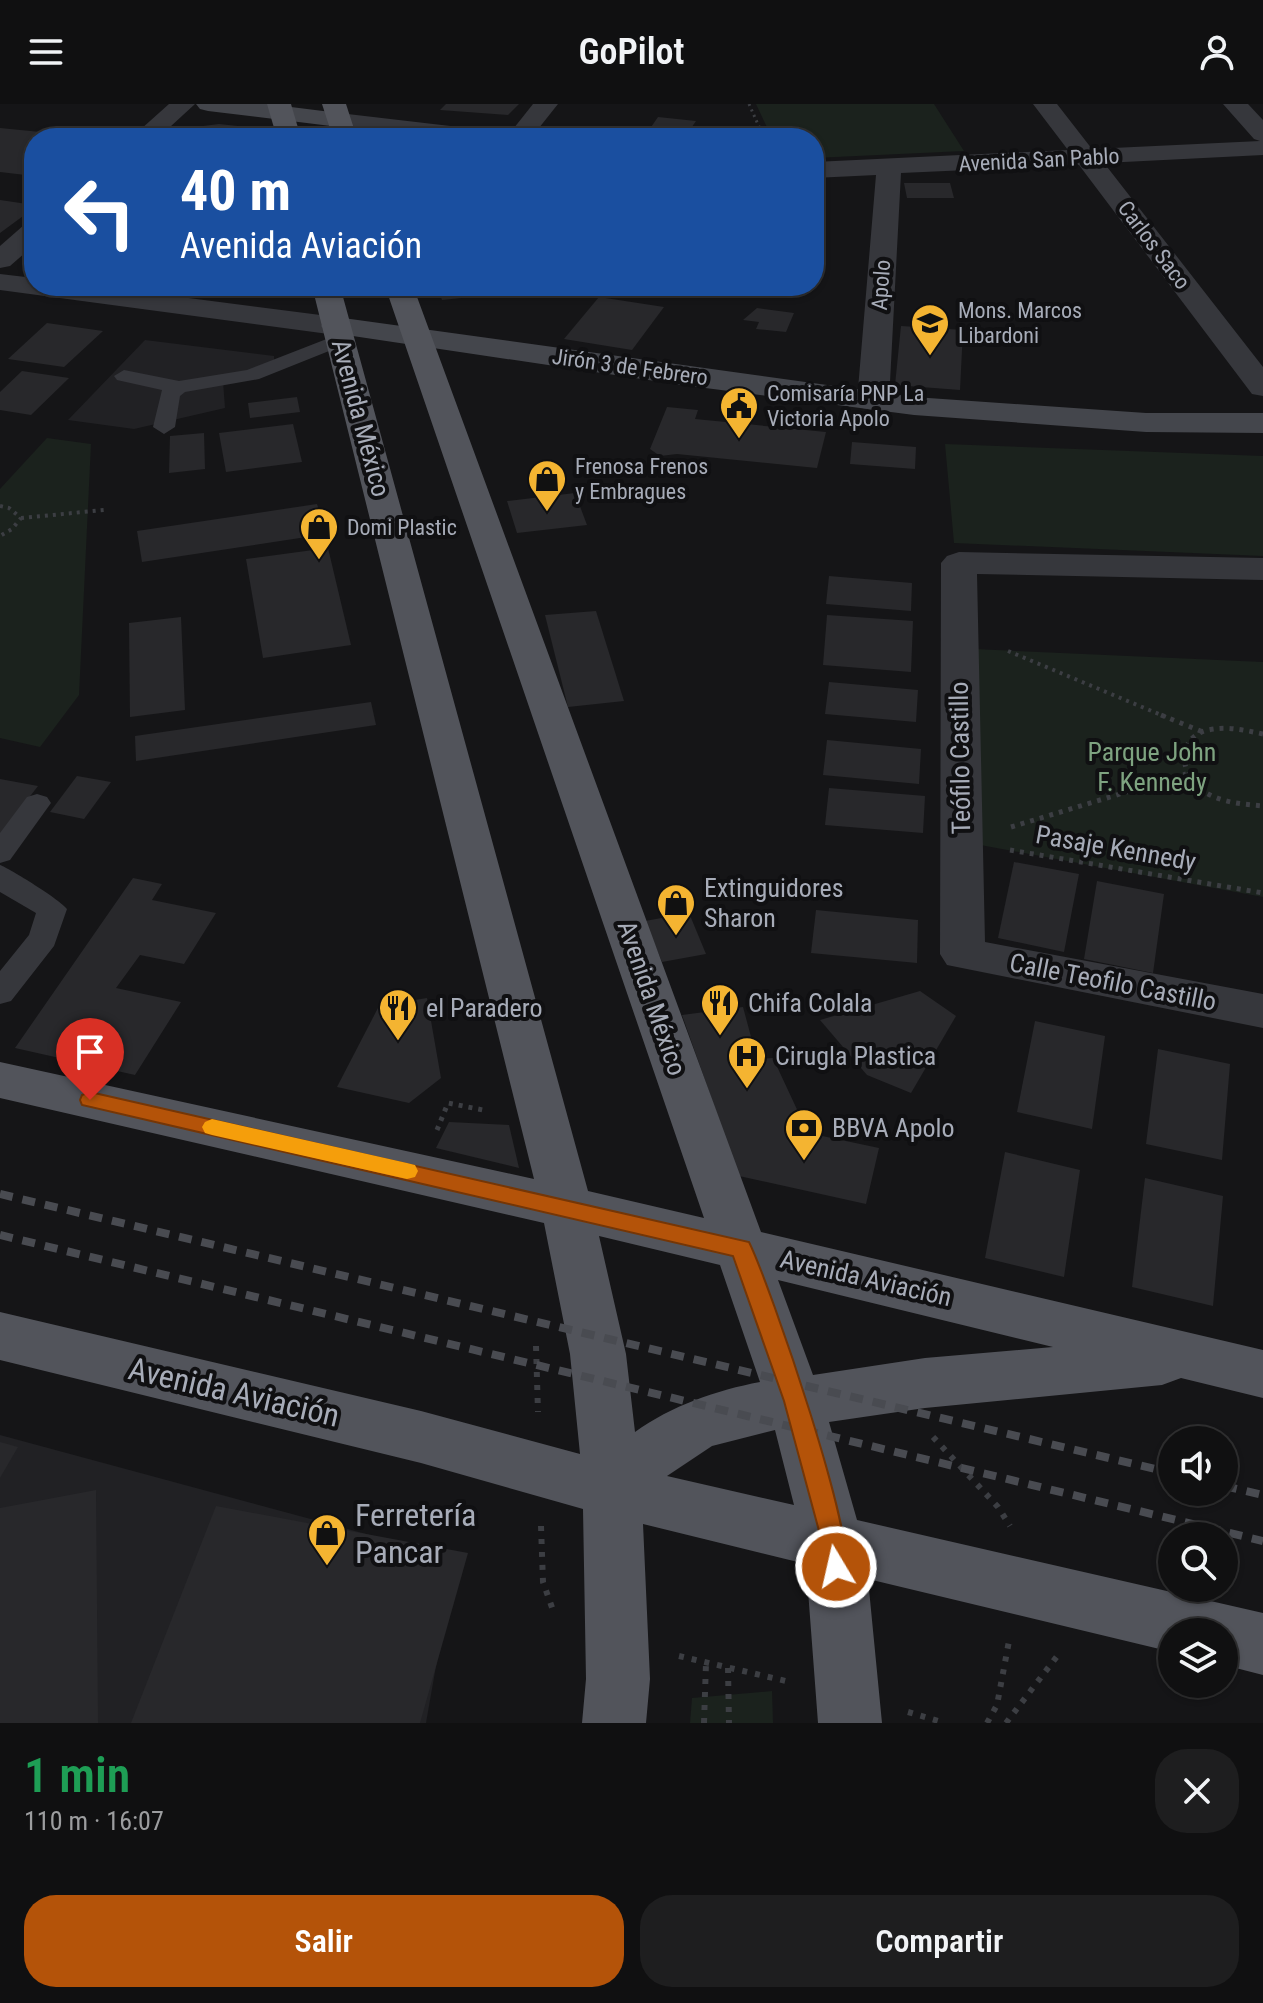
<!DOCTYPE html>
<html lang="es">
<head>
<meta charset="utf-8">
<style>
	body { margin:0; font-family:"Roboto Condensed",sans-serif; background:#1e1e1f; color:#f1f3f6; height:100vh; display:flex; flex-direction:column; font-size:30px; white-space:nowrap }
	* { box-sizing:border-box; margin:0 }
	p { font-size:26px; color:#9c9d9f }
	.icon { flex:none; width:44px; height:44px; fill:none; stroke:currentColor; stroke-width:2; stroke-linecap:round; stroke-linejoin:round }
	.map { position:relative; height:1619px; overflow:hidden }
	.sheet { display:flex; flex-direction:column; background:#101011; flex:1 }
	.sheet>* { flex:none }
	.banner { position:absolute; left:24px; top:24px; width:800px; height:168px; border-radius:32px; box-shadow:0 2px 6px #0004,0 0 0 2px #303031; background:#1a4fa0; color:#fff; overflow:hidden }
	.buttons { position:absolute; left:1158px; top:1322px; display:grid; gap:16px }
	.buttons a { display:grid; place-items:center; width:80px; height:80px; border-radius:50%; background:#101011; box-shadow:0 2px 6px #0004,0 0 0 2px #303031; font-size:40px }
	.pin { position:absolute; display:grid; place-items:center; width:68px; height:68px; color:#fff; margin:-82px -34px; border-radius:50% 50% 50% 0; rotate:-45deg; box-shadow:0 0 8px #0007 }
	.pin .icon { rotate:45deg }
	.me { position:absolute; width:88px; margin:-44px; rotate:351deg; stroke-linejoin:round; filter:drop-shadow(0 0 6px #0008) }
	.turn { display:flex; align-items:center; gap:28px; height:168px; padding:0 24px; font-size:36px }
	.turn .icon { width:104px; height:104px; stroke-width:2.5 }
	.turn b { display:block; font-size:56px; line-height:68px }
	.round { display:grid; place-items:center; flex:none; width:84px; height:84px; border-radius:32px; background:#1e1e1f }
	.head { display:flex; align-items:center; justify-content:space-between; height:136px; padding:0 24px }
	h1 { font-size:48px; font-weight:600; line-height:60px; color:#1e9e55 }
	.primary-button { display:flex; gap:16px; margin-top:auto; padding:16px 24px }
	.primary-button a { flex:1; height:92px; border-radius:32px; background:#b45309; color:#fff; font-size:32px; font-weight:600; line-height:92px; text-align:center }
	.primary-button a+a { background:#1e1e1f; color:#f1f3f6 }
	header { display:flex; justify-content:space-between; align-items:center; height:104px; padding:0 24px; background:#101011; font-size:36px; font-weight:600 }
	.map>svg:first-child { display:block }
	.built { fill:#212124 }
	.green { fill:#1b221d }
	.building { fill:#28282b }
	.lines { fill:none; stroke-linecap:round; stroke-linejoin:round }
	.path-far3 { stroke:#3c3e43; stroke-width:3; stroke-dasharray:2 4; stroke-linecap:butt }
	.path-far2 { stroke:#3c3e43; stroke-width:4; stroke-dasharray:3 5; stroke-linecap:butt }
	.path-far1 { stroke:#3c3e43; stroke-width:5; stroke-dasharray:4 6; stroke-linecap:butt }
	.path { stroke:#3c3e43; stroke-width:6; stroke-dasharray:5 8; stroke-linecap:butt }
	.lane { fill:#36373c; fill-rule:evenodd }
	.street { fill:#36373c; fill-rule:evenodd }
	.secondary { fill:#44464c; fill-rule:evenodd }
	.primary { fill:#52545b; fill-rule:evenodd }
	.rail { stroke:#494b51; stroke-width:8; stroke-dasharray:13 10; stroke-linecap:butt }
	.route { fill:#b45309; stroke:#753606; stroke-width:2 }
	.slow { fill:#f59e0b }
	.labels { text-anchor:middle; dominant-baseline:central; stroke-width:8; stroke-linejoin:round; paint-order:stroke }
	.far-street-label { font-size:22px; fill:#a7acb8; stroke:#101012 }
	.far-poi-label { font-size:22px; fill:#a7acb8; stroke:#101012; text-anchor:start }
	.street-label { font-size:26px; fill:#a7acb8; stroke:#101012 }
	.park-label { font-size:26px; fill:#7ea380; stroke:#101012 }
	.poi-label { font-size:26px; fill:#a7acb8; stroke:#101012; text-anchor:start }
	.near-street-label { font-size:32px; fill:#a7acb8; stroke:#101012 }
	.near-poi-label { font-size:32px; fill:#a7acb8; stroke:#101012; text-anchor:start }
</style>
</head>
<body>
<header><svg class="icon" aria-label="menu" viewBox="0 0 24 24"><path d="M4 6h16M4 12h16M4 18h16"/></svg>GoPilot<svg class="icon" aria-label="person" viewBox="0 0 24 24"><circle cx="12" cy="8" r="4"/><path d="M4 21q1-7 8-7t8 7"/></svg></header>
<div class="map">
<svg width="1263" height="1619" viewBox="0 0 1263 1619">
	<rect width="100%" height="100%" fill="#151517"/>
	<g class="built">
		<path d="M145 236 274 252V262L223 277 225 304 134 325 68 316Z"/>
		<path d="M0 1331 455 1454 426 1619H0Z"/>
	</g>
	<g class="green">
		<path d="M756 0H934L964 47 814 54V34H772Z"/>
		<path d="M47 334 91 340 79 591 40 643 0 634V385Z"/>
		<path d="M945 340 1263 352V452L954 439Z"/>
		<path d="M974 545 1263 558V793L975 740Z"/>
		<path d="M772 1587 773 1619H690L692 1594Z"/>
	</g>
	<g class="building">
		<path d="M446 0H519L508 11 440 6Z"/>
		<path d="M658 13 696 17 685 33 647 29Z"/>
		<path d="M219 20 247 23 250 34H206L203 22Z"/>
		<path d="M0 24 81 32V34H34V72L0 68Z"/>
		<path d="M904 79H950L954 94H907Z"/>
		<path d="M0 96 34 101V104L0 129Z"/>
		<path d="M168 182H191L182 190 162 187Z"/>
		<path d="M437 182H559V184L442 196Z"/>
		<path d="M599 193 664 203 632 246 564 235Z"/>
		<path d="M757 204 794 209 786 228 756 225 759 218 743 216Z"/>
		<path d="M47 219 103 227 64 263 8 255Z"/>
		<path d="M901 222 963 226 960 286 895 281Z"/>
		<path d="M22 267 69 274 31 311 0 306V288Z"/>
		<path d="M297 293 300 308 250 314 248 299Z"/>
		<path d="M667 303 698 306 695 315 826 328 817 364 677 350 660 352 650 345Z"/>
		<path d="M293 320 302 358 226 368 219 329Z"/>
		<path d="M204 329 205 365 169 369 170 332Z"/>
		<path d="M852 338 916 343 915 365 850 360Z"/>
		<path d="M575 389 587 421 517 429 507 397Z"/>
		<path d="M317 400 326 430 142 458 137 427Z"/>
		<path d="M328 444 351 541 263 554 246 455Z"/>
		<path d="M829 472 912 479 911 507 826 500Z"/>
		<path d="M596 507 624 597 568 603 545 511Z"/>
		<path d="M827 511 913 517 911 568 823 561Z"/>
		<path d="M181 513 185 606 130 613 129 519Z"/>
		<path d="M829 578 918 586 916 618 825 610Z"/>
		<path d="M371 598 376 621 136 657 135 632Z"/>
		<path d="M827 636 921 645 919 680 823 671Z"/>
		<path d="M77 672 111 678 84 715 50 708Z"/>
		<path d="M0 675 38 682 0 731Z"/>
		<path d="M829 684 925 692 923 729 825 721Z"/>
		<path d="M1014 758 1079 770 1064 848 998 834Z"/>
		<path d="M133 774 162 780 152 796 216 809 184 860 140 851 116 884 181 898 135 971 15 944Z"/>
		<path d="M1097 777 1164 790 1153 869 1084 855Z"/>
		<path d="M816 806 918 816 917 859 811 849Z"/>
		<path d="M689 809 706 850 662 858 645 817Z"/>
		<path d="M920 887 956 912 911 989 867 971 820 916Z"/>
		<path d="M427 894 441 974 409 999 337 983 379 902Z"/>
		<path d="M743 903 757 955 773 954 808 1029 879 1044 866 1100 739 1072 682 911Z"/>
		<path d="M1035 917 1105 932 1092 1025 1017 1008Z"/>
		<path d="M1158 945 1230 960 1222 1056 1146 1040Z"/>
		<path d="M449 1018 509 1021 519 1064 436 1044Z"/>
		<path d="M1005 1048 1080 1066 1064 1173 985 1154Z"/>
		<path d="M1145 1074 1223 1092 1213 1202 1132 1183Z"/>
		<path d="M0 1338 18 1343 0 1374Z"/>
		<path d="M96 1386 98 1619H0V1404Z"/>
		<path d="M216 1402 468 1449 420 1619H131Z"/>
	</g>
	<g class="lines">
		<path class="path-far3" d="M749 0 764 34"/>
		<g class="path-far2">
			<path d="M0 402 9 404 21 414 12 425 0 432"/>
			<path d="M21 414 104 406"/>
			<path d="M1008 547 1166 613"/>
		</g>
		<g class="path-far1">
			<path d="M1161 611 1203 628"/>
			<path d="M1263 630C1244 626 1227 622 1208 626 1176 633 1179 672 1203 687 1222 699 1242 700 1263 702"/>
			<path d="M1011 723 1186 670"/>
			<path d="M1010 746 1263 789"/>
			<path d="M437 1026 448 999 488 1007"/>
		</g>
		<g class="path">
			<path d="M536 1242 538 1308"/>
			<path d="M933 1333 998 1403 1010 1422"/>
			<path d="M541 1422 543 1478 554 1509"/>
			<path d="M679 1552 786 1577"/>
			<path d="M728 1564 729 1619"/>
			<path d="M908 1608 945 1619"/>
			<path d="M704 1619 706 1559"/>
			<path d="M987 1619 997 1601 1009 1537"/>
			<path d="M1006 1619 1058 1551"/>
		</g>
		<g class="lane">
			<path d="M342 229 349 231 352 235 349 239 259 275 185 288 180 292 175 323 164 330 153 323 162 286 117 276 114 272 124 266 179 277 247 266Z"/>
			<path d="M37 690 47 693 51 699 10 756 0 759V729L27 693Z"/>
			<path d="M0 761C9 764 62 797 67 805L54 842 11 897 0 900V867L29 831 36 809 0 788Z"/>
		</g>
		<g class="street">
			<path d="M169 0H195L158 34H131Z"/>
			<path d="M533 0H558L531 34H506Z"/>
			<path d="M1033 0H1057L1092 45 1260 37 1254 35 1223 0H1248L1263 16V51L1104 59 1263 263V292L1252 290 1079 61 901 69 889 297 884 304 873 306 862 304 857 297 876 71 814 74V58L1068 46Z"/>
			<path d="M339 9 493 27 502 29 505 34H430L330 21 327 16 330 11Z"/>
			<path d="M34 119V141L10 162 0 164V142L24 121Z"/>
			<path d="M0 170 34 174V182H96L336 213 346 216 351 222 346 228 336 231 0 186Z"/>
			<path d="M959 448 1263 454V476L977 470 985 838 1263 890V924L947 861 940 850 941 459 947 452Z"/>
		</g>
		<g class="secondary">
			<path d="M196 0H267L339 9 348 11 351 16 348 21 339 23 208 7 200 5Z"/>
			<path d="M336 213 914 293 1146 309H1263V329L1146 328 914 311 682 281 326 228 321 222 326 216Z"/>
		</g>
		<g class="primary">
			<path d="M267 0H291L301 34H277Z"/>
			<path d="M322 0H346L357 34H333Z"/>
			<path d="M312 182H340L588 1087 704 1114 385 182H413L761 1128 1263 1246V1294L1181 1274 1162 1281 925 1304 829 1318 857 1416 1263 1509V1571L1224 1561V1528H1172V1548L868 1475 882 1619H818L806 1460 643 1420 650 1575 646 1619H582L586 1575 583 1405 421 1359 0 1256V1208L421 1307 580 1350 570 1250 544 1119 0 994V958L534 1075ZM599 1132 720 1161 760 1278C717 1286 671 1302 635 1328L626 1250ZM778 1176 1053 1243 925 1254 813 1271ZM775 1326 794 1401 667 1372 712 1342Z"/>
		</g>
		<g class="rail">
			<path d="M0 1090 1172 1369"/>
			<path d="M0 1131 1263 1437"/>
			<path d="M1224 1382 1263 1391"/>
		</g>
	</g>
	<path class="route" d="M90 988 749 1138C770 1181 859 1439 845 1472L836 1475 827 1472 822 1438 784 1297 733 1152 82 1001 80 996 82 991Z"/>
	<path class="slow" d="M212 1015 407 1059 415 1061 418 1067 415 1073 407 1075 212 1031 205 1029 202 1023 205 1018Z"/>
	<defs>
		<symbol id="school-pin" viewBox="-11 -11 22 30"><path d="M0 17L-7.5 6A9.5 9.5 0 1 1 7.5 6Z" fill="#f4b431" stroke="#101012"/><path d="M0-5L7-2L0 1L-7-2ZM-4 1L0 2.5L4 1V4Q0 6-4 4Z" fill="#111"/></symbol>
		<symbol id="civic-pin" viewBox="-11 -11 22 30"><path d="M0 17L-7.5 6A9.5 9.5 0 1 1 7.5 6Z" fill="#f4b431" stroke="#101012"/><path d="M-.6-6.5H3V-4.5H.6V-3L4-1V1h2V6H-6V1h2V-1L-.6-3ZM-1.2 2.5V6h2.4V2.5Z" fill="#111"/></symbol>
		<symbol id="shop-pin" viewBox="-11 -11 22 30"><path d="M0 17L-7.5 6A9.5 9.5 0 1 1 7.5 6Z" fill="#f4b431" stroke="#101012"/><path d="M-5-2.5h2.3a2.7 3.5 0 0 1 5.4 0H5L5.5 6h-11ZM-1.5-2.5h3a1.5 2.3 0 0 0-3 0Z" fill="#111"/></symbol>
		<symbol id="restaurant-pin" viewBox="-11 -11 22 30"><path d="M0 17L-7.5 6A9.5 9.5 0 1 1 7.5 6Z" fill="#f4b431" stroke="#101012"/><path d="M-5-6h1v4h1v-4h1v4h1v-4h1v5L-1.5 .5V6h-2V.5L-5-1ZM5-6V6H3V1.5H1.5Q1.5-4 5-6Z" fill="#111"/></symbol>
		<symbol id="hospital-pin" viewBox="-11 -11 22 30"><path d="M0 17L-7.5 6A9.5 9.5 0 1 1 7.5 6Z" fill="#f4b431" stroke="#101012"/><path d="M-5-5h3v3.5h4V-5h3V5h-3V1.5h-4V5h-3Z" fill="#111"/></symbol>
		<symbol id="bank-pin" viewBox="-11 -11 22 30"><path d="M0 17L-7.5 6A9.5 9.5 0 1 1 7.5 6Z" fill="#f4b431" stroke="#101012"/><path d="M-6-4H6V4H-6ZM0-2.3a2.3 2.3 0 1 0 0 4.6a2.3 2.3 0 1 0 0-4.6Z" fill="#111"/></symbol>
	</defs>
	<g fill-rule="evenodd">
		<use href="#school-pin" x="908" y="197" width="44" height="60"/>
		<use href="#civic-pin" x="717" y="280" width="44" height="60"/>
		<use href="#shop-pin" x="525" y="353" width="44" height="60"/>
		<use href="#shop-pin" x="297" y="401" width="44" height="60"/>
		<use href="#shop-pin" x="654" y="777" width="44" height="60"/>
		<use href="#restaurant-pin" x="698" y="877" width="44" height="60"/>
		<use href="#restaurant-pin" x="376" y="882" width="44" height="60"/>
		<use href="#hospital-pin" x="725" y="930" width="44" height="60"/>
		<use href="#bank-pin" x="782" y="1002" width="44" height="60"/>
		<use href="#shop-pin" x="305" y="1407" width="44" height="60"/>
	</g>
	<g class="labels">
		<g class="far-street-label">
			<text transform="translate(1039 56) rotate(-3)">Avenida San Pablo</text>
			<text transform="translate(1154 141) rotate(53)">Carlos Saco</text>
			<text transform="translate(881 181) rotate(-86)">Apolo</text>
			<text transform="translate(630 263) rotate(8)">Jirón 3 de Febrero</text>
		</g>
		<g class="far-poi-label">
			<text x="958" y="206">Mons. Marcos<tspan x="958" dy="25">Libardoni</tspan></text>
			<text x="767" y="289">Comisaría PNP La<tspan x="767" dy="25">Victoria Apolo</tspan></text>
			<text x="575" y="362">Frenosa Frenos<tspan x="575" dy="25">y Embragues</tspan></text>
			<text x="347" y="423">Domi Plastic</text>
		</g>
		<g class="street-label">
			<text transform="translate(361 314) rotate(75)">Avenida México</text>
			<text transform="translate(960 654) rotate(-91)">Teófilo Castillo</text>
			<text transform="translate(1116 744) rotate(10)">Pasaje Kennedy</text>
			<text transform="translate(1113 878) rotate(11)">Calle Teofilo Castillo</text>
			<text transform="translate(652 894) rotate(71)">Avenida México</text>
			<text transform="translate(866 1174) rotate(13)">Avenida Aviación</text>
		</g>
		<g class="park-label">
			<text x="1152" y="648">Parque John<tspan x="1152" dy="30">F. Kennedy</tspan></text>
		</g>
		<g class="poi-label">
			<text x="704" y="784">Extinguidores<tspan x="704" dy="30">Sharon</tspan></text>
			<text x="748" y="899">Chifa Colala</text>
			<text x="426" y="904">el Paradero</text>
			<text x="775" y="952">Cirugla Plastica</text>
			<text x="832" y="1024">BBVA Apolo</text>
		</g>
		<g class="near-street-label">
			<text transform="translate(234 1288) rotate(13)">Avenida Aviación</text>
		</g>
		<g class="near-poi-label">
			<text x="355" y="1411">Ferretería<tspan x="355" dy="37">Pancar</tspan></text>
		</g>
	</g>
</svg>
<div class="buttons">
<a><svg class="icon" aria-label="sound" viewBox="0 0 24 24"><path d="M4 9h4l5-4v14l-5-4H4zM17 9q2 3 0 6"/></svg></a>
<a><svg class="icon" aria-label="search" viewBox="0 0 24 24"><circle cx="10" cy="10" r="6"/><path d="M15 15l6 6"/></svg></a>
<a><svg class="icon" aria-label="layers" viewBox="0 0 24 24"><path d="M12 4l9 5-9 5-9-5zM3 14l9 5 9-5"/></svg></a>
</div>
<div class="pin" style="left:90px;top:996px;background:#d93025"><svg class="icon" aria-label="arrive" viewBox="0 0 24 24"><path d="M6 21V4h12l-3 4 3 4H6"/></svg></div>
<svg class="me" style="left:836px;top:1463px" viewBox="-20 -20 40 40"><circle r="17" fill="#b45309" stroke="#fff" stroke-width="3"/><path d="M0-11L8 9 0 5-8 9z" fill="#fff"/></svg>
<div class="banner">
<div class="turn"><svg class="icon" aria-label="left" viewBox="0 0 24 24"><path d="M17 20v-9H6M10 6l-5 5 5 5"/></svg><div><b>40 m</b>Avenida Aviación</div></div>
</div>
</div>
<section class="sheet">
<div class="head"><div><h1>1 min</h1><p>110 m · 16:07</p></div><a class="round"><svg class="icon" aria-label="close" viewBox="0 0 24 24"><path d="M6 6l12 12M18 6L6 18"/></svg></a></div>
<div class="primary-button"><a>Salir</a><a>Compartir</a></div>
</section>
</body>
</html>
